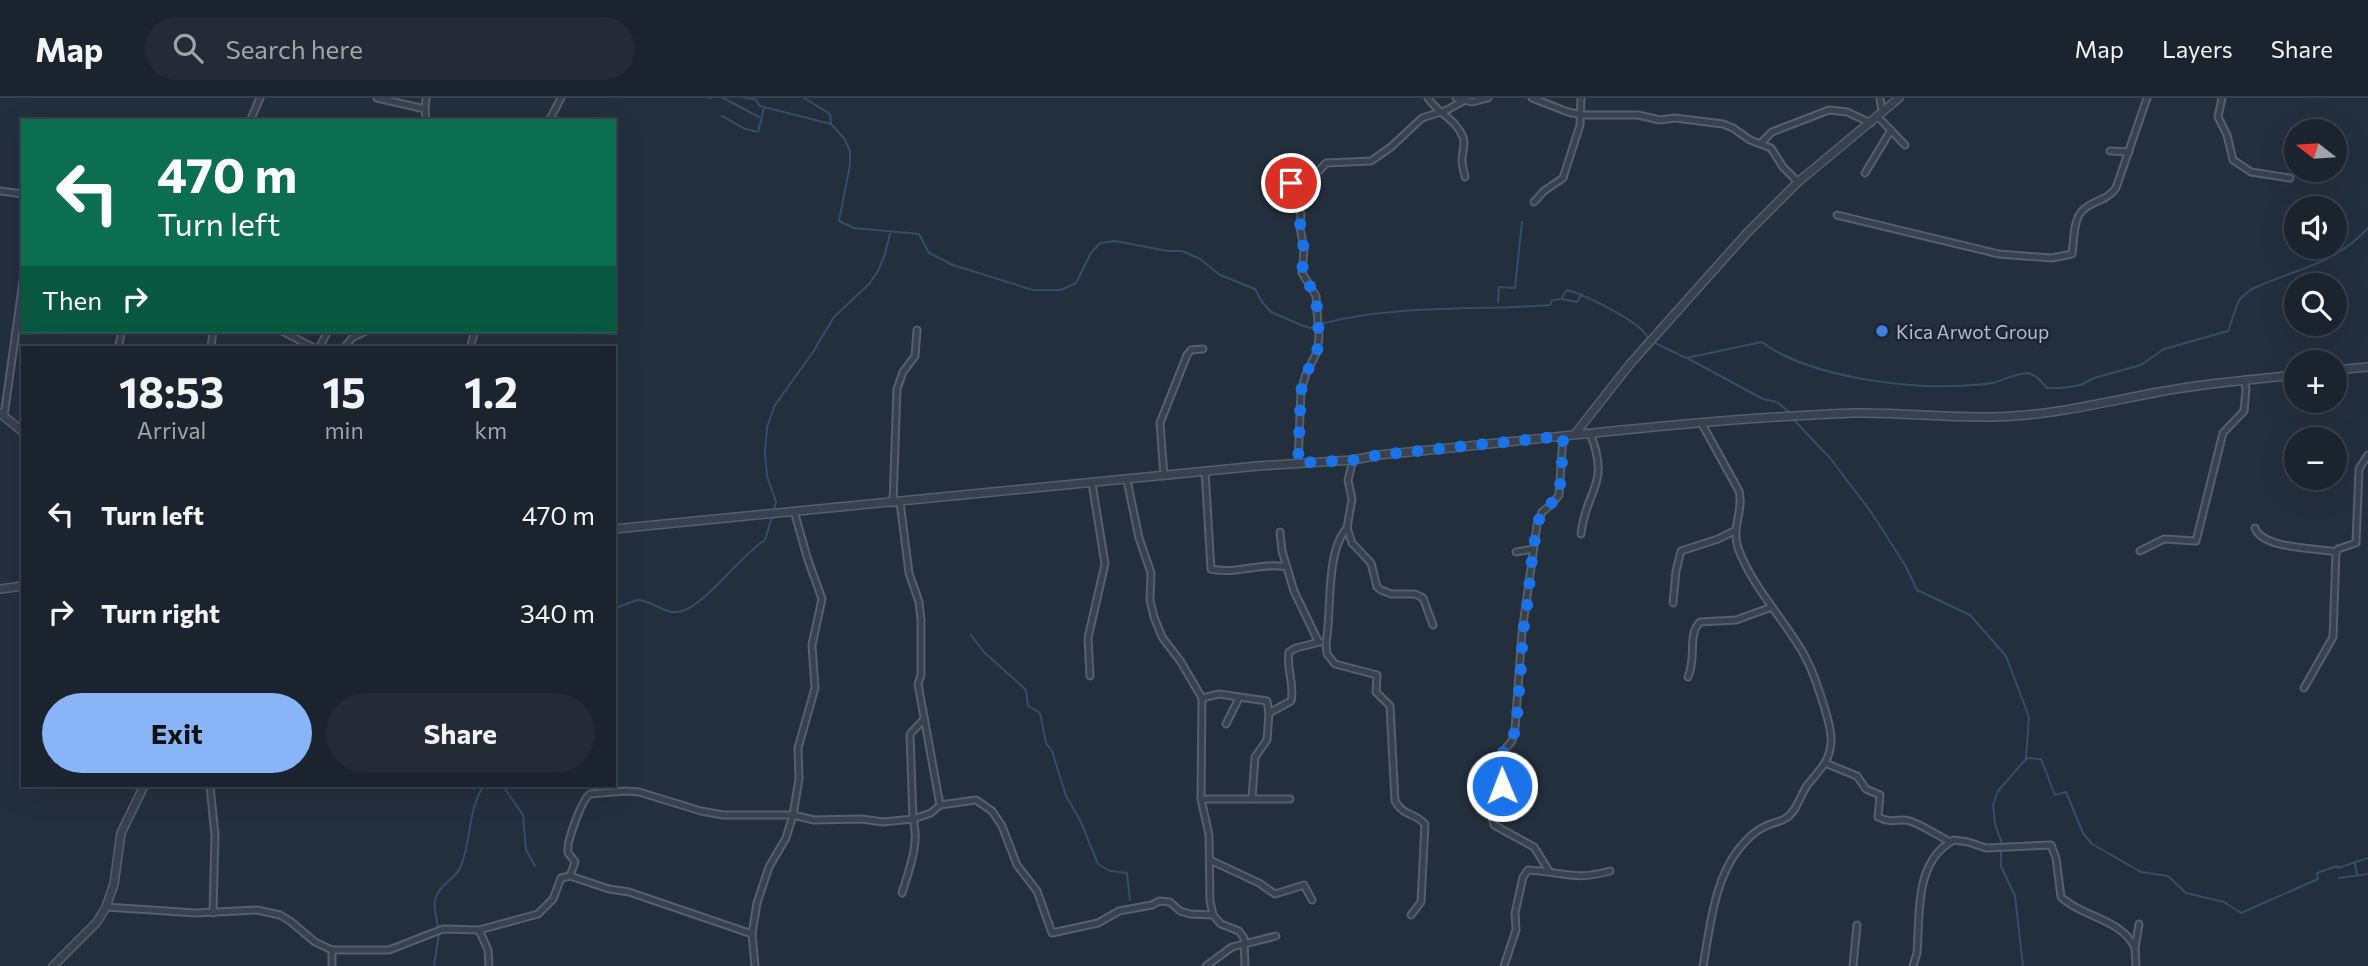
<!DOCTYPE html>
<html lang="en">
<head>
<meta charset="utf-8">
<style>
	body { margin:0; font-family:Commissioner,sans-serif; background:#242b36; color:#f1f3f6; height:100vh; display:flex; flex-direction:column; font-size:26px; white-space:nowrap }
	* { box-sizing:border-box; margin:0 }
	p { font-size:23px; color:#a0a4aa }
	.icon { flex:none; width:38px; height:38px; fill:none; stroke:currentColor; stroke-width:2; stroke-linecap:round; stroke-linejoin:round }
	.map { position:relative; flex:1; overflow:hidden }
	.side { position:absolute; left:21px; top:248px; width:595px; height:441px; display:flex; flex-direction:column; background:#1b232e; border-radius:0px; box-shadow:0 7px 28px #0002,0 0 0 2px #39404a }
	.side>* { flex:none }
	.guide { position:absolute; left:21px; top:21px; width:595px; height:214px; border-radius:0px; box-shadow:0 7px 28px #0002,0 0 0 2px #39404a; background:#0b6e4f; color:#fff; overflow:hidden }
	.needle { width:46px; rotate:287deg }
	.fabs { position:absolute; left:2284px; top:21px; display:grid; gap:14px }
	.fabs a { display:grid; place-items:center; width:63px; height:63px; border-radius:50%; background:#1b232e; box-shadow:0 7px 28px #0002,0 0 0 2px #39404a; font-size:35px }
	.pin { position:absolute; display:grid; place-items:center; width:60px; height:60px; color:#fff; margin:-30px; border:4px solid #fff; border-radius:50%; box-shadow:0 2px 7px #0007 }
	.me { position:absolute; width:77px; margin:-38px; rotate:359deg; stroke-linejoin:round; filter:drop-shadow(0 0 5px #0008) }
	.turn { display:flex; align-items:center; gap:24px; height:147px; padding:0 21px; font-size:32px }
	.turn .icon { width:91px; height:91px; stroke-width:2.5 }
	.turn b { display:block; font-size:49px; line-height:60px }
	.then { display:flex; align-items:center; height:66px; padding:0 21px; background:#0003; gap:14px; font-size:26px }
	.eta { display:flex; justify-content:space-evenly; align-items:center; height:119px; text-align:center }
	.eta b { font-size:42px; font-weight:700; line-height:49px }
	.cta { display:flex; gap:14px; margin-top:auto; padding:14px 21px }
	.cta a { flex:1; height:80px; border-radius:42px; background:#8ab4f8; color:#111; font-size:28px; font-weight:700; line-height:80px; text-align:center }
	.cta a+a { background:#242b36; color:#f1f3f6 }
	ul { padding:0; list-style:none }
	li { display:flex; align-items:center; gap:21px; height:98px; padding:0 21px }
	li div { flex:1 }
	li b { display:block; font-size:26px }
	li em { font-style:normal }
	header { display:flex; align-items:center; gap:42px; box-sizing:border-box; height:98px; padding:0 35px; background:#1b232e; border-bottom:2px solid #39404a }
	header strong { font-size:33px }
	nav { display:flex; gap:38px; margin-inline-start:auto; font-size:24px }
	.search { width:490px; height:63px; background:#242b36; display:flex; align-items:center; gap:18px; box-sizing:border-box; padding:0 24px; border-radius:38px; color:#a0a4aa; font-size:26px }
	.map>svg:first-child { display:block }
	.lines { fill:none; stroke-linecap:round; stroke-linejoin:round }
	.stream { stroke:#394c67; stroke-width:2 }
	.minor-casing { stroke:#565f6c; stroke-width:9 }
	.tertiary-casing { stroke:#565f6c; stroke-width:10 }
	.minor { stroke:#38414e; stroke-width:5 }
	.tertiary { stroke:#38414e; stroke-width:7 }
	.route { stroke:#1a73e8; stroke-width:12; stroke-dasharray:0 21.6 }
	.shop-dot { fill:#3f7fe0; stroke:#1d2633; stroke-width:2.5 }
	.labels { text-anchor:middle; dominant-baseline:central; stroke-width:5; stroke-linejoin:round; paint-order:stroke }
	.poi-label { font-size:19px; fill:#b4bcc9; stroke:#1d2633; text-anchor:start }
</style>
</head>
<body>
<header>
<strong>Map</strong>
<div class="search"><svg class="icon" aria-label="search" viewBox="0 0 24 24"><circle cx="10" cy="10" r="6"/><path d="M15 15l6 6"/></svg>Search here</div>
<nav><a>Map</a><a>Layers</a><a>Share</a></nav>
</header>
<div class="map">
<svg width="2368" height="868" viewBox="0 0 2368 868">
	<rect width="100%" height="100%" fill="#242f3e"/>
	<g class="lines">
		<g class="stream">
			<path d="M708 0H711"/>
			<path d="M723 0 759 19"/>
			<path d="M744 0 755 1 760 8 831 26 844 40 850 53V67L839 123 854 130 919 136 929 155 953 167 1033 192H1061L1076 185 1091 155 1100 145 1115 143 1168 153H1182L1200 161 1220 177 1255 191 1262 204 1271 214 1301 227 1310 230 1315 228"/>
			<path d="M804 0 830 16 831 26"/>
			<path d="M722 18 745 31 758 34 764 10"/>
			<path d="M1562 201 1577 204 1582 196"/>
			<path d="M1498 204 1499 189 1515 190 1522 124"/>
			<path d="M1320 226C1396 206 1473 213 1550 207L1552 202 1561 201 1567 192C1585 197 1644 225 1648 241"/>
			<path d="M1653 244 1686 260 1762 244C1808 279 1914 293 1971 287 1978 287 1986 286 1992 285 2004 282 2016 275 2029 275L2038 280 2047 290H2061L2081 287 2094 280 2141 267 2164 251 2228 233 2239 202 2250 192C2295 170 2332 169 2368 130"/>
			<path d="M1689 261 1763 301 1777 304 1791 316"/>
			<path d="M1794 322 1830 360 1871 414 1905 467 1917 492 1970 517 2006 558 2029 619 2026 660 2041 661 2055 697 2066 694 2083 735 2092 746 2141 774 2168 778 2186 795 2224 804 2241 815 2318 781 2317 775 2337 768 2338 770 2368 760"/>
			<path d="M773 414 776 404 767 378 765 355 767 329 775 307 813 254 834 219 869 186 878 173 885 156 890 136"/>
			<path d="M614 510C623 509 631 502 640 502 655 504 666 518 682 513 705 507 740 458 765 442L772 419"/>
			<path d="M971 537 984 554 1026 592 1028 608 1040 615 1046 645 1052 653 1066 698 1080 722 1098 766 1110 773 1127 775 1130 802"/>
			<path d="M503 688 523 717 526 752 535 768"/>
			<path d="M2355 766 2357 777"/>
			<path d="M2339 780 2368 776"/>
			<path d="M438 829C437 820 433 811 435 802 438 787 455 782 461 768 472 740 467 716 483 688"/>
			<path d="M434 868 439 835"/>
			<path d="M2023 868 2015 798 2001 768V743L1995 726 1993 707 1998 693 2026 661"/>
		</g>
		<defs>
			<g id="minor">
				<path d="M377 0 425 11 426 23"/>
				<path d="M1428 0C1437 15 1456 21 1463 39 1466 47 1462 53 1462 62 1462 68 1464 73 1465 79"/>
				<path d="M1456 0 1472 4 1488 0"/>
				<path d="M1532 0 1568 14 1582 17H1638L1660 22 1675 20 1723 26 1733 30 1750 42 1771 50 1783 69 1798 84"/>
				<path d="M1880 0 1882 14"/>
				<path d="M2222 0 2218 19 2227 37 2233 62 2251 74 2290 80"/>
				<path d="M425 11 426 0"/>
				<path d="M1878 19 1905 47"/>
				<path d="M250 23 260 0"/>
				<path d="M549 23 561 0"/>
				<path d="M1761 45 1772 34 1829 12 1847 14 1871 25"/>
				<path d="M2110 53 2129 54"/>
				<path d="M1865 75 1891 32"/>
				<path d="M0 93 23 96"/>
				<path d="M1534 104 1544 93 1563 80 1580 27 1581 0"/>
				<path d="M1837 117 1999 156 2052 160 2072 156C2074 143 2073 121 2083 112 2093 102 2107 103 2116 90L2147 0"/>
				<path d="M282 233 314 250"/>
				<path d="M118 250 122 233"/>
				<path d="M211 250 213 233"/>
				<path d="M319 250 328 233"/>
				<path d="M344 250 352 240 366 233"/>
				<path d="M470 250 475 233"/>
				<path d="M4 318 23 183"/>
				<path d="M1702 326 1739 393C1744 413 1731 429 1738 450 1752 488 1782 519 1802 553 1812 570 1818 589 1824 608 1827 619 1832 632 1831 644 1830 665 1817 674 1806 689 1800 699 1796 714 1786 720 1780 724 1772 725 1766 728 1756 732 1745 743 1738 752 1714 783 1710 830 1703 868"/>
				<path d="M1353 362 1348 382 1352 401 1347 430 1352 445 1371 465 1377 489 1381 492 1391 496H1415L1423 500 1433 527"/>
				<path d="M1298 365 1301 293 1306 276 1317 254 1319 239 1316 198 1302 175 1304 152 1300 129 1301 116 1293 100 1291 85 1319 73 1326 65 1371 63 1391 49 1422 20 1447 12 1463 3"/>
				<path d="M1205 373 1211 471C1236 477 1260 464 1287 469"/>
				<path d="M1164 378 1160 325 1187 257 1191 252 1203 251"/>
				<path d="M1127 382 1139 440 1151 475 1150 502 1154 519 1162 539 1181 564 1202 600 1201 701 1209 737 1210 803 1213 817 1221 826 1239 833 1244 840 1245 868"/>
				<path d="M900 404 909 475 919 504 921 522V577L918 586 940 707"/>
				<path d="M893 405 897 291 903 274 915 258 917 232"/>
				<path d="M1347 430C1325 454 1332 515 1326 545L1327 556 1335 566 1377 577 1376 594 1390 608 1395 703C1404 719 1414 714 1425 726L1421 804 1411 817"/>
				<path d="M2255 430C2262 451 2317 450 2336 454"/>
				<path d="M1280 434 1282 453 1294 493 1318 543"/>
				<path d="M1581 436C1586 390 1611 388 1590 335"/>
				<path d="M2140 453 2164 441 2196 443 2223 335 2244 313 2246 291 2244 282"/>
				<path d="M1516 454 1533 451"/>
				<path d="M1673 505 1676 473 1681 453 1718 441 1734 433"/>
				<path d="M1090 578 1088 540 1105 466 1092 385"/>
				<path d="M1688 579C1697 559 1687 537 1700 524L1736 522 1772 509"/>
				<path d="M2304 590 2333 539 2336 454 2338 451 2356 445 2359 371 2368 357"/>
				<path d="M1202 600 1219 596 1267 603 1269 615 1267 642 1255 659 1252 701"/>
				<path d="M1269 615 1291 603C1295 587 1286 570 1289 554L1296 550 1320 544"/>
				<path d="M1226 626 1239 600"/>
				<path d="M1825 665 1857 678 1866 691 1880 697 1878 719C1894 727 1898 719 1910 723 1924 728 1937 737 1950 744"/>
				<path d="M210 688 215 737 213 815"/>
				<path d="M1201 701H1290"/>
				<path d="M1210 762 1259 785 1275 796 1304 787 1312 802"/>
				<path d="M1549 773 1534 749 1494 727 1492 719 1502 697 1498 664 1500 657 1512 643 1515 631 1522 534 1537 427 1542 414 1552 406 1559 397 1563 338"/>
				<path d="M570 778 575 764C574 762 569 757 568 754 566 745 582 701 590 696L625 693 639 694 701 713 723 717H793L814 722 862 721 883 724 913 721 910 636 924 621"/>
				<path d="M902 795C909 772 920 745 913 721L931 715 940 707 976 702 992 713 1002 728 1017 767 1037 793 1052 835 1098 825 1119 813 1152 807 1159 803 1170 804 1180 813 1190 816 1213 817"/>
				<path d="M106 809 196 815 257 812 280 817 290 823 315 844 332 852H389L443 831 479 832 538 816 553 801 561 780 570 778 609 791 629 794 752 836"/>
				<path d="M479 832 488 852 489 868"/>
				<path d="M332 868V852"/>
				<path d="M755 868 752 836 757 805 769 769 786 740 793 717 799 681 798 650 815 590 812 547 822 501 807 459 794 413"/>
				<path d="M1206 868 1232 849 1276 838"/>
				<path d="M1504 868 1516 832 1515 815 1523 779 1528 772C1562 774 1576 783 1610 773"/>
				<path d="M1853 868 1857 827"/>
				<path d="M1913 868 1917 855C1920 816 1914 763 1954 742L1968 744 1986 750 2051 747 2056 760 2061 799C2082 819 2122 821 2135 850"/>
				<path d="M2136 868 2135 850 2139 826"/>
			</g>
			<g id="tertiary">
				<path d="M2334 272 2368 269"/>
				<path d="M0 315 23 334"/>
				<path d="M1575 336 1630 266 1747 135 1798 84 1899 0"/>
				<path d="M614 431 1258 368 1353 362 1379 357C1537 342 1695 321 1854 315 1907 314 1960 322 2013 318 2063 315 2110 303 2159 294 2204 285 2250 282 2296 277"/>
				<path d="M0 491 23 488"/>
				<path d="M53 868 97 824 106 809 114 786 121 735 144 688"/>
			</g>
		</defs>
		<use href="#minor" class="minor-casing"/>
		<use href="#tertiary" class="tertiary-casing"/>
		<use href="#minor" class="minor"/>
		<use href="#tertiary" class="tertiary"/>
	</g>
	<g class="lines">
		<path class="route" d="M1291 85 1293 100 1301 116 1300 129 1304 152 1302 175 1316 198 1319 239 1317 254 1306 276 1301 293 1298 365 1353 362 1379 357 1563 338C1563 358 1561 377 1559 397L1540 417 1533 451 1527 509 1522 540V556L1516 631C1511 645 1495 660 1498 672 1499 677 1501 682 1502 688"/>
	</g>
	<circle class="shop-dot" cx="1882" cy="233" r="7"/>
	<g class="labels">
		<g class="poi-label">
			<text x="1896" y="233">Kica Arwot Group</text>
		</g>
	</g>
</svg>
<div class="fabs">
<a><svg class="needle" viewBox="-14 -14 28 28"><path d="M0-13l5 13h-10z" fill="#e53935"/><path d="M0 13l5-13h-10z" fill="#a0a4aa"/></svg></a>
<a><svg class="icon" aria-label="sound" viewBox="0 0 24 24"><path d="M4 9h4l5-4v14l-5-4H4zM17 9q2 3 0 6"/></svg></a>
<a><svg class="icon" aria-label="search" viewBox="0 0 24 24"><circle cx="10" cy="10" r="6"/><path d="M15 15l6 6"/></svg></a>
<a>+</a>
<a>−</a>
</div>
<div class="pin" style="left:1291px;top:85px;background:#d93025"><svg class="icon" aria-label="arrive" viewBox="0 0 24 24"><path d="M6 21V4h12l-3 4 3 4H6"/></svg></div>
<svg class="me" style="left:1502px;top:688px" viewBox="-20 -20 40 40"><circle r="17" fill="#1a73e8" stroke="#fff" stroke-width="3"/><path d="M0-11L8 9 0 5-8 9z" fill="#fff"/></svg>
<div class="guide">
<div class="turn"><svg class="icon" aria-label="left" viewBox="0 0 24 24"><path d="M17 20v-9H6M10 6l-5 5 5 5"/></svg><div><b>470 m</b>Turn left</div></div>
<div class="then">Then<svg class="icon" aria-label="right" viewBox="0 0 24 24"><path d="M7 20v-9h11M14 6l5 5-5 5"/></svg></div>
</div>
<section class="side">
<div class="eta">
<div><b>18:53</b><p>Arrival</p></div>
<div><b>15</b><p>min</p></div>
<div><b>1.2</b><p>km</p></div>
</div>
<ul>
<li><svg class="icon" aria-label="left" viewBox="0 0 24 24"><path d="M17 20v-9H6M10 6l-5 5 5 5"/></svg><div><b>Turn left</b></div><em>470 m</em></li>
<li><svg class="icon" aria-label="right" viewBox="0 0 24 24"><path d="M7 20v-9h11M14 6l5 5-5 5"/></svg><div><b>Turn right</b></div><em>340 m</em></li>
</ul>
<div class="cta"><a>Exit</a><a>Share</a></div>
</section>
</div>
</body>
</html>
